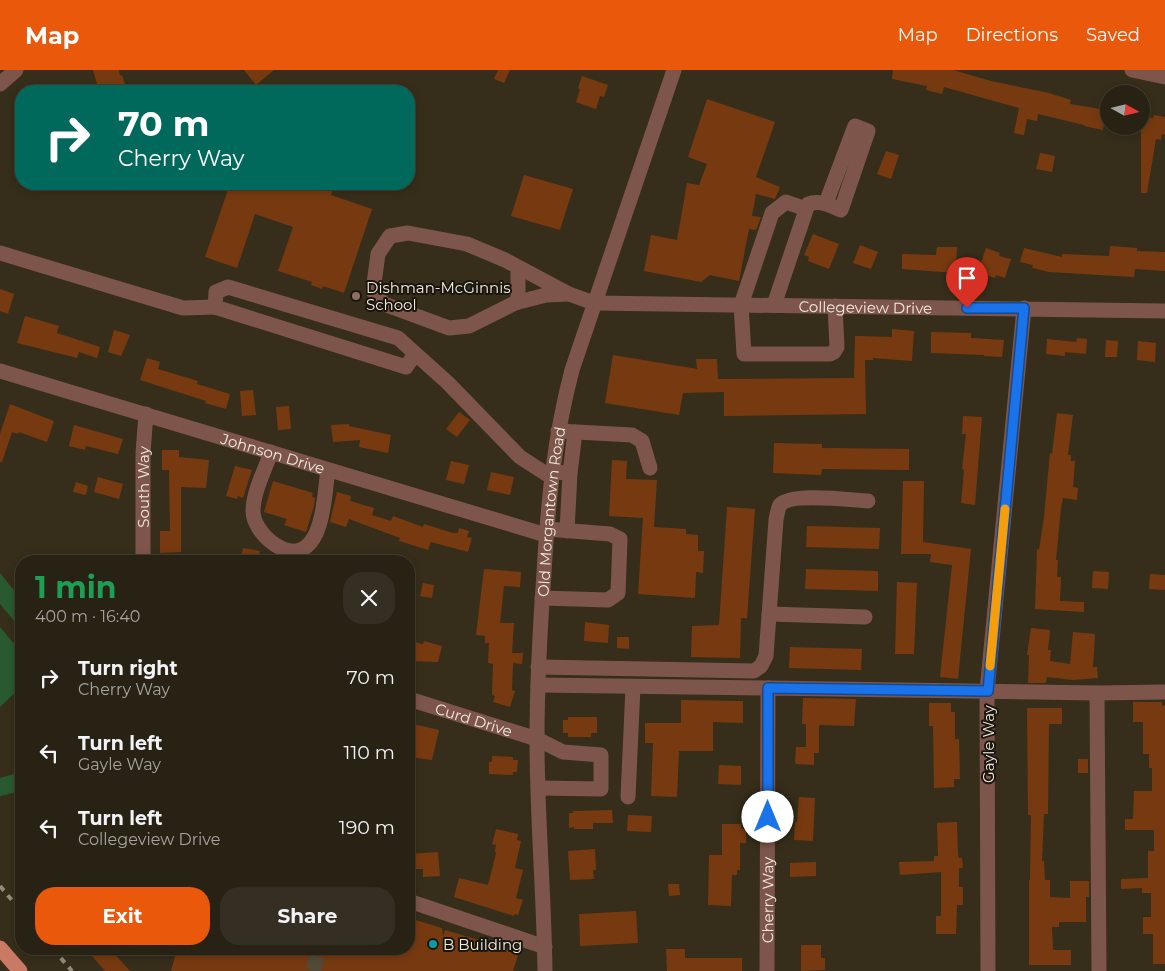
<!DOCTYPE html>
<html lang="en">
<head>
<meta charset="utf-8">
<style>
	body { margin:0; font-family:Montserrat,sans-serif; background:#342f22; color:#f1f3f6; height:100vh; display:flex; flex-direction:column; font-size:19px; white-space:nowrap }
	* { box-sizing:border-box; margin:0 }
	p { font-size:16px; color:#a5a4a0 }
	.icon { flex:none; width:28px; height:28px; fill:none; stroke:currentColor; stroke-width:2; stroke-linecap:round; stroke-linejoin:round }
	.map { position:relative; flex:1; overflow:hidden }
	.sheet { position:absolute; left:15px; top:485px; width:400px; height:400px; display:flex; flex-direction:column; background:#282214; border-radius:20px; box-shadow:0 2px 8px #0003,0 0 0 1px #443f34 }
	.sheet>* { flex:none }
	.guide { position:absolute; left:15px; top:15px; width:400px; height:105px; border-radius:20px; box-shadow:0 2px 8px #0003,0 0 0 1px #443f34; background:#00695c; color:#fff; overflow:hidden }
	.needle { width:32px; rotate:98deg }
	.controls { position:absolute; left:1100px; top:15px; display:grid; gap:10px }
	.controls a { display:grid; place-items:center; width:50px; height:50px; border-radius:50%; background:#282214; box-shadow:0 2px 8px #0003,0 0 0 1px #443f34; font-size:25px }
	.pin { position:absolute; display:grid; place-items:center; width:42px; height:42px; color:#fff; margin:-51px -21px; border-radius:50% 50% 50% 0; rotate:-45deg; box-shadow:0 0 5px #0007 }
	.pin .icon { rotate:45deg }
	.me { position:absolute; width:55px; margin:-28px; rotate:0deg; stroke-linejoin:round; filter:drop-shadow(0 0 4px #0008) }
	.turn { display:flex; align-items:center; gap:18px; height:105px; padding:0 20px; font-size:22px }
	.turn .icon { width:65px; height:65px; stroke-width:2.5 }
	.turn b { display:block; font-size:35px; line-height:42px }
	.round { display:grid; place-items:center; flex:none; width:52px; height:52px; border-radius:20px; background:#342f22 }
	.overview { display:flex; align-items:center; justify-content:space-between; height:85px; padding:0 20px }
	h1 { font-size:30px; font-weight:700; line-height:38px; color:#1e9e55 }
	.button { display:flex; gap:10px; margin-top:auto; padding:10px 20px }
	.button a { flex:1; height:58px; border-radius:20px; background:#ea580c; color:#fff; font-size:20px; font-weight:700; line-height:58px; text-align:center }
	.button a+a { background:#342f22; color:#f1f3f6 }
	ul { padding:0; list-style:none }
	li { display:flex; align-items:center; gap:15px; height:75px; padding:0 20px }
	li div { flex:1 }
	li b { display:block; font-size:19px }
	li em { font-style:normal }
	header { display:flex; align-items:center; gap:30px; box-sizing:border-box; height:70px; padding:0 25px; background:#ea580c; color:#fff }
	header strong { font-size:24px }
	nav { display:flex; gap:28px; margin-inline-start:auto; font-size:18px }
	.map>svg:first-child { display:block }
	.green { fill:#295a2f }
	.building { fill:#773a10 }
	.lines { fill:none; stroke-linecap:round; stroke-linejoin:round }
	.minor-tunnel { stroke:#524a38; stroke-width:15; stroke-dasharray:15 8; stroke-linecap:butt }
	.minor { stroke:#7d554b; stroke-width:15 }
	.major { stroke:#c97964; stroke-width:15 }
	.rail { stroke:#938c7c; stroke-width:4; stroke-dasharray:6 6; stroke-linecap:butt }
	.route-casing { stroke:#114b97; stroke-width:12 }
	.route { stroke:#1a73e8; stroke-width:9 }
	.slow { stroke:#f59e0b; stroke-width:9 }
	.education-dot { fill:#8d6e63; stroke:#1a160e; stroke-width:2 }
	.culture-dot { fill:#0f9aa8; stroke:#1a160e; stroke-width:2 }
	.labels { text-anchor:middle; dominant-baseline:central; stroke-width:4; stroke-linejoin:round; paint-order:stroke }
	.poi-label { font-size:15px; fill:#f1ebdf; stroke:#1a160e; text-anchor:start }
	.street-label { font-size:15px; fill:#f1ebdf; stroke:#1a160e }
</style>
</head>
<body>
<header>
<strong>Map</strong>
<nav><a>Map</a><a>Directions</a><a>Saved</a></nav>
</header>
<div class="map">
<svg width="1165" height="901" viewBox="0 0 1165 901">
	<rect width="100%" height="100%" fill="#362e1a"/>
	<g class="green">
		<path d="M0 503 21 529V559L0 534Z"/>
		<path d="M0 557 21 582V617L0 637Z"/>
		<path d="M21 702V721L0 726V708Z"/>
	</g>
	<g class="building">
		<path d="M93 0H119L120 6 122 5 127 21H99Z"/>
		<path d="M244 0H274L256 15Z"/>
		<path d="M498 0H510L504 13 494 9Z"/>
		<path d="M893 0H953L991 11 1049 23 1071 30 1070 34 1106 40 1103 60 1084 56V55L1038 44 1037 51 1027 49 1024 65 1014 63 1019 38 944 17 942 24 926 20 927 16 892 9Z"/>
		<path d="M582 6 608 15 604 27 600 26 596 39 576 32 580 19 578 18Z"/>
		<path d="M707 29 775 52 756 107 780 117 775 129 756 124 752 146 761 147 756 160 749 159 739 211 710 205 701 212 644 201 651 165 677 170 687 113 699 115 707 94 688 87Z"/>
		<path d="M1154 45 1165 47V65L1162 64 1161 70 1156 69 1147 123H1141V46L1153 48Z"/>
		<path d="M886 81 899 85 891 109 877 104Z"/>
		<path d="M1040 83 1055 86 1052 102 1036 99Z"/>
		<path d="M524 105 573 119 560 160 511 146Z"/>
		<path d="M230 114H284L306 121 310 114H335L331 125 372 139 344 223 323 216 322 219 311 215 312 212 278 201 293 157 255 144 237 198 205 187Z"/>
		<path d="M813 164 839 174 829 199 808 191 809 187 804 185Z"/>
		<path d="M860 175 878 182 871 199 853 193Z"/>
		<path d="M1110 176 1137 178V181L1165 182V201L1135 199 1134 207 1049 202 1032 198 1033 195 1020 192 1024 178 1062 187V184L1109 186Z"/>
		<path d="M937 177H957L956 203 902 199V184L936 185Z"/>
		<path d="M986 178 1000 183 999 186 1011 189 1005 208 996 205 995 208 986 205 987 202 979 199Z"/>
		<path d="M0 219 14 224 8 244 0 241Z"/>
		<path d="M25 246 59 256 57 263 100 277 97 288 79 282 77 288 17 273Z"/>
		<path d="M892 259 914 261 912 291 873 288V290H865L866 344 724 346V322L683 323 679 345 605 333 613 285 697 299 696 289H717L718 309 854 308 855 266 892 267Z"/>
		<path d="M114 260 130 265 121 286 108 282Z"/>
		<path d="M931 262 971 263V268L1004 270 1002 287 984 286V285L931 283Z"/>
		<path d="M1077 268 1087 269 1086 284 1065 282V286L1046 284 1047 269 1076 272Z"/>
		<path d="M1106 270 1118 271 1117 287H1105Z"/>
		<path d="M1138 271 1156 273 1155 292 1137 290Z"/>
		<path d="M147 288 160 292 158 299 198 311 197 314 230 324 226 339 205 333 206 331 140 310Z"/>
		<path d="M253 320 256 345 242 346 240 321Z"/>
		<path d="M10 334 54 351 47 372 19 362 18 364 12 362 2 392H0V364Z"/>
		<path d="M289 336 291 359 278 360 276 337Z"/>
		<path d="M459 342 470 350 457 367 446 359Z"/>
		<path d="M1057 343 1073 345 1068 385H1071V391H1075L1073 417 1078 418 1077 430 1063 428 1061 438 1056 490H1058L1057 507H1061L1060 531 1084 532V542L1035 539 1037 479 1039 480 1044 447 1050 383 1052 384Z"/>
		<path d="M963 346 982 347 975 435 961 433 964 400 962 399 966 364H962Z"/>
		<path d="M349 354V356L391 365 388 383 359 377 360 370 333 372 331 355Z"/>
		<path d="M74 355 123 369 118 384 86 376 85 380 69 376Z"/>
		<path d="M774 373 822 374V378L909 379V400L822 399 821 405 773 403Z"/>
		<path d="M162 380H179V387L209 390 206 418 181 417V482L160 483V461H170L169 400H162Z"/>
		<path d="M612 390 627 391 626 409 657 410 654 457 686 459V464L698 465V481H704L703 503 696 502 695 528 638 524 643 448 609 446Z"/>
		<path d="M451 391 469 395 464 414 446 410Z"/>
		<path d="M235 396 252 400 243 428 238 426 237 429 226 426Z"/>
		<path d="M491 402 514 407 510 425 487 420Z"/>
		<path d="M98 407 123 414 119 429 94 422Z"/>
		<path d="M273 411 313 423 312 427 315 428 314 436 306 462 284 455 287 449 264 442Z"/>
		<path d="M903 411H924L923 472 971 479 958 609 940 607 952 495 930 492 931 484H901Z"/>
		<path d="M76 412 88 416 86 425 73 422Z"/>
		<path d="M337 422 351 426 350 431 374 438 372 445 391 451 393 446 423 457 424 454 453 463H458L459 458 469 461 467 467 472 468 468 482 431 472 428 480 399 471 400 468 349 449 346 457 330 452Z"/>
		<path d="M727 437 755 439 747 548H741L740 588 691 587 692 556 719 555Z"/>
		<path d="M807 456 880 458 879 479 806 477Z"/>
		<path d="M243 478 260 481 258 491 241 489Z"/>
		<path d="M484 499 521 502 520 517 504 516 500 553H514L512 583H523L522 594 513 593 512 620 515 621 510 637 493 632 495 626 492 625 493 594 488 593 489 573H485V566L476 565Z"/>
		<path d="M806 499 878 501V521L805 519Z"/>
		<path d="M1093 501 1109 502 1108 519 1092 518Z"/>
		<path d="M1150 504 1165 505V520L1149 519Z"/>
		<path d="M897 512 917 513 914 584H895Z"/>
		<path d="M423 513 434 515 432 528 420 526Z"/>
		<path d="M585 552 609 555 608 573 584 571Z"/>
		<path d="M1031 558 1050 560 1048 580H1051L1050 591 1070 594 1073 562 1095 564 1093 597H1097L1098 608 1073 610 1047 607 1046 613H1028L1029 585H1027Z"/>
		<path d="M617 567H629V579L617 578Z"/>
		<path d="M409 571 423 574 424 571 442 576 438 592 409 591Z"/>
		<path d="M790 577 862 579 861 600 789 598Z"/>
		<path d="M803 628 856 629 854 656 819 655V683H814V695L796 694 795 691 796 677H806V654H802Z"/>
		<path d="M681 630 743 631V653L713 652V681H679L677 727 651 726 653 673H645V653H681Z"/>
		<path d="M1133 632H1162V636L1165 635V894H1153V864H1143V847H1151V823H1142V818L1121 819V809L1148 808V781H1154V760H1125V749H1133L1134 721H1152V698H1149V684H1143V652H1133Z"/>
		<path d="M929 633H951V642H955V669H959L960 709H954V717L934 718 933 656H929Z"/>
		<path d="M1027 638H1062V654H1049L1048 744H1044L1042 791H1044L1045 810H1050V827L1070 828V811H1089V827H1086V852H1059V857H1052L1053 880H1071V895H1029V810H1030L1031 745H1028Z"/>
		<path d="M568 647H597V663H591V667H568V663H563V650H568Z"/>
		<path d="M409 653 439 660 432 690 409 687Z"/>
		<path d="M492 686 513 687V690H518L517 702H513V705L489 704V692H492Z"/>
		<rect x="1078" y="689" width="10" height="14"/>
		<path d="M719 695 741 696V715L718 714Z"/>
		<path d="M799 727 815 728 813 771 794 770 795 752H797Z"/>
		<path d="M612 740 613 753H593V759H574V757L569 758V743H573V741Z"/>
		<path d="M628 745 652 746 651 762 627 761Z"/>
		<path d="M957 752 958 785 959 788H962L963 798H959V817H963V835H957L956 864H936V846H941V802L900 805 899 792 934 791V786H938L937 753Z"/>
		<path d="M722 754H741V759H746V773H740V800H737V805H732L731 836 708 835 709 785H722Z"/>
		<path d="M496 759 518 764 517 770 521 771 515 798 523 800 516 828 523 830 518 845 514 844V846L454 827 459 808 488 815 496 783 495 782 496 775 492 774Z"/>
		<path d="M595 779 596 800H593L594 809 570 810 568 781Z"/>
		<path d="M438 782 440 806 423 807V799H409V784Z"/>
		<path d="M816 792V806L790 807V793Z"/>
		<path d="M668 814H679L680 825 669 826Z"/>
		<path d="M636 841 638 873 580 876 579 844Z"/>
		<path d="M409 848 442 858 443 867 445 860 519 882 513 901H171L177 879H212L224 882 225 879H409Z"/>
		<path d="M801 875H821V888H825V900L801 901Z"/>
		<path d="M86 879H110L130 901H105Z"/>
		<path d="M666 879H685V888H742V901H667Z"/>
	</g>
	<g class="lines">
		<path class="minor-tunnel" d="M313 901 319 880"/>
		<g class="minor">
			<path d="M1132 0 1165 7"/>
			<path d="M0 14 16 0"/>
			<path d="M806 139 786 132 772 143 741 235 744 284H830L834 282 837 277 835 236"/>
			<path d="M408 163 467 174 505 190 569 224 546 225 515 233 469 256 449 258 384 234 373 221 378 184 390 166Z"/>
			<path d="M0 183 183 238 215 237"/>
			<path d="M518 198V232"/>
			<path id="s1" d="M569 224 594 233 1165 241"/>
			<path d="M774 235 808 134C820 130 830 135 841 140L868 61 855 56 826 133"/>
			<path d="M415 284 406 297 215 237 216 222 228 217 398 268 448 313 520 387 551 407"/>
			<path id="s2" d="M0 301 546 465"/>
			<path d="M558 361 632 365 642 371 650 398"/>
			<path d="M271 382C265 400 253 422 253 441 253 464 291 496 310 473 324 457 325 420 328 400"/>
			<path d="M552 402 570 403 567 461"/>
			<path d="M570 403 575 362"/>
			<path id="s3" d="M143 491V383L146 344"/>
			<path d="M542 528 608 530 618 523 620 469 610 464 547 459"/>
			<path d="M769 544 865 547"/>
			<path d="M538 597 754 601 761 596 766 586 776 450C777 445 778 438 780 435 790 422 851 430 868 431"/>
			<path d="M538 615 768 618"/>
			<path d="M1097 623 1099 901"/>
			<path id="s4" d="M409 629 537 669 563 682 601 685V719L539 718"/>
			<path d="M628 727 633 617"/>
			<path d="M409 831 545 877"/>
			<path id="s5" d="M545 901C544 824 537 747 537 670 537 614 540 558 544 503 548 432 554 369 572 300L674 0"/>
			<path id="s6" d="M767 901 768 618 1097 623 1165 622"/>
			<path d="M988 901 987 621 1024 238"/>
		</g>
		<path class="major" d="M0 878 20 901"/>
		<g class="rail">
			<path d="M0 816 21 841"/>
			<path d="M53 879 72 901"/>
		</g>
	</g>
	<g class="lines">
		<defs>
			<path id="route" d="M768 747V618L988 621 1024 238H967"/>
		</defs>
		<use href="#route" class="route-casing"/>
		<use href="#route" class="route"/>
		<path class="slow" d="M990 596 1005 439"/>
	</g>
	<circle class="education-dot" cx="356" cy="226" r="5"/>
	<circle class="culture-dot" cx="433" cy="874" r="5"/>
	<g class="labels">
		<g class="poi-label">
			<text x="366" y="217">Dishman-McGinnis<tspan x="366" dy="17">School</tspan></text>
			<text x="443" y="874">B Building</text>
		</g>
		<g class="street-label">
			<text stroke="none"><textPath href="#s1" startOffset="298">Collegeview Drive</textPath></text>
			<text stroke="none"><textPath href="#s2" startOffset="285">Johnson Drive</textPath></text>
			<text stroke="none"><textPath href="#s3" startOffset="74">South Way</textPath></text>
			<text stroke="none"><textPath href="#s5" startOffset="460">Old Morgantown Road</textPath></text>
			<text stroke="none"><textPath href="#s4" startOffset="68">Curd Drive</textPath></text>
			<text transform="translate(988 674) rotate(-90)">Gayle Way</text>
			<text stroke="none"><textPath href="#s6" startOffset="71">Cherry Way</textPath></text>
		</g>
	</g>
</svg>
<div class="controls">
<a><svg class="needle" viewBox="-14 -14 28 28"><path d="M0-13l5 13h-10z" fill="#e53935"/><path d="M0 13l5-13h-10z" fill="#a5a4a0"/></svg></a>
</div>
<div class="pin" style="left:967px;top:238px;background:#d93025"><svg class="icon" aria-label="arrive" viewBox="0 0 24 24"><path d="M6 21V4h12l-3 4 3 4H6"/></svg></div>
<svg class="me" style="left:768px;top:747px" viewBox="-20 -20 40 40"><circle r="19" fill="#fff"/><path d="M0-13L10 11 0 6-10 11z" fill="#1a73e8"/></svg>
<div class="guide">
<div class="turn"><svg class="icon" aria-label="right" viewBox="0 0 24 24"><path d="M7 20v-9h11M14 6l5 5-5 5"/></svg><div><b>70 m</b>Cherry Way</div></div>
</div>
<section class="sheet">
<div class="overview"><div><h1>1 min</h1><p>400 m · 16:40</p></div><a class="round"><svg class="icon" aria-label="close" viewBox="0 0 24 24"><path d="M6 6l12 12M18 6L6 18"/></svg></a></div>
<ul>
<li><svg class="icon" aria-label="right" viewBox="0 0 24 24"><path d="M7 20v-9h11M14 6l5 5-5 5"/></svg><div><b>Turn right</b><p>Cherry Way</p></div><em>70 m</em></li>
<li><svg class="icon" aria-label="left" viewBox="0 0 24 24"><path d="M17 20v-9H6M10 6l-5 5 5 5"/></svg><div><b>Turn left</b><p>Gayle Way</p></div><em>110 m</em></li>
<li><svg class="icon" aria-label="left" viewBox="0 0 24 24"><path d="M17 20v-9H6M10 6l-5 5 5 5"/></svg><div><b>Turn left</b><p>Collegeview Drive</p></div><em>190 m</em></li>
</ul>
<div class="button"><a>Exit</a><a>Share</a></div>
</section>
</div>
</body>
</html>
